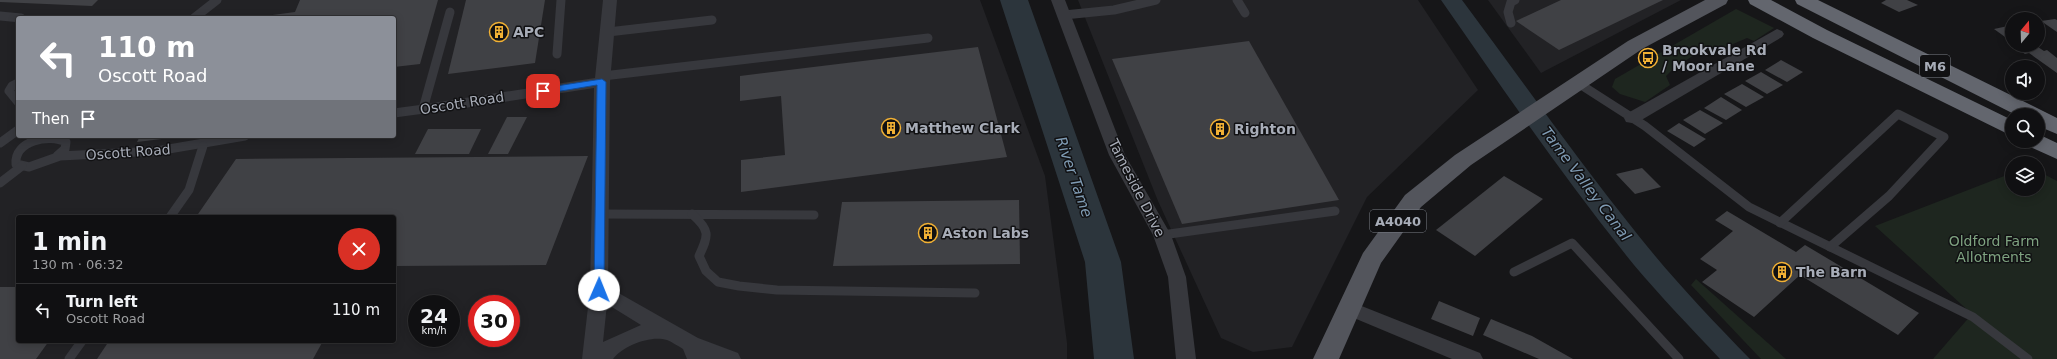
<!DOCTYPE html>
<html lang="en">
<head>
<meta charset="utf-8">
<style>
	body { margin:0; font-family:"DejaVu Sans",sans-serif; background:#1e1e20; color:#f1f3f6; height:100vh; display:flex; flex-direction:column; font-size:15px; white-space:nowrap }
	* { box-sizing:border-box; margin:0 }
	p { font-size:13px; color:#9c9d9f }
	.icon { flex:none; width:22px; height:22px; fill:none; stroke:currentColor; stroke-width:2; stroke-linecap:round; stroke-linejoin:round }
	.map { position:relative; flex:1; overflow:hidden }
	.sheet { position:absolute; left:16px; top:215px; width:380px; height:128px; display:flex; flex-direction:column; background:#101012; border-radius:4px; box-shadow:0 2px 10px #0003,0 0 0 1px #303032 }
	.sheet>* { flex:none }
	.top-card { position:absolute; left:16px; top:16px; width:380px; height:122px; border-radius:4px; box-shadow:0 2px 10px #0003,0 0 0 1px #303032; background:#8c9099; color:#fff; overflow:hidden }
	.needle { width:26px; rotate:19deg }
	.controls { position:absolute; left:2005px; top:12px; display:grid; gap:8px }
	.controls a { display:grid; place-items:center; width:40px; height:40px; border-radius:50%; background:#101012; box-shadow:0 2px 10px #0003,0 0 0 1px #303032; font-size:20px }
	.speed { position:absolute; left:408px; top:295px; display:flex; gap:8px; font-size:20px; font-weight:700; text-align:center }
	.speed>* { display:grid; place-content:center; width:52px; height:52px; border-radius:50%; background:#101012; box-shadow:0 2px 10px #0003,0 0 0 1px #303032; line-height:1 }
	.speed small { font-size:10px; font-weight:400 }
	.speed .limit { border:6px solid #d22; background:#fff; color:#111 }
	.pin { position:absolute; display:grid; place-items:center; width:34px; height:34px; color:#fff; margin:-17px; border-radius:8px; box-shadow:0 2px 6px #0006 }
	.me { position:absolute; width:44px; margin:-22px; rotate:1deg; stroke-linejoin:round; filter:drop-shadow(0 0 3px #0008) }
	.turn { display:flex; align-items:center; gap:14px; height:84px; padding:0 16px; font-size:18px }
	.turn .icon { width:52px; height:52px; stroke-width:2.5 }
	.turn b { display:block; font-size:28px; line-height:34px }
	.then { display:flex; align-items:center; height:38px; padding:0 16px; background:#0003; gap:8px; font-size:15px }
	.round { display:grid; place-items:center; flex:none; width:42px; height:42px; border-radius:21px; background:#1e1e20 }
	.summary { display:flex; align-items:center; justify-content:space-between; height:68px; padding:0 16px }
	h1 { font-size:24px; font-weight:700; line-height:30px }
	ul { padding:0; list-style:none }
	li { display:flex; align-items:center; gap:12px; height:52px; padding:0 16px; border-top:1px solid #303032 }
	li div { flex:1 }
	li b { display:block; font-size:15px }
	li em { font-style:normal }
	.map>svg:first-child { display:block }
	.built { fill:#222225; fill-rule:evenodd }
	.green { fill:#1e261f }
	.water { fill:#2c353c }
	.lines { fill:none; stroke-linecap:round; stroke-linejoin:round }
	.river { fill:#2c353c; fill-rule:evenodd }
	.building { fill:#404145 }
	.service { stroke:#37383d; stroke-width:9 }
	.minor { fill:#37383d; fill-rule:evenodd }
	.primary { fill:#53555c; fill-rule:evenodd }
	.motorway { fill:#63666e; fill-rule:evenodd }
	.route { fill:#1a73e8; stroke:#114b97 }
	.labels { text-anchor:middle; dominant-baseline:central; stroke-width:3; stroke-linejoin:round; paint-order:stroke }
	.shield { fill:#111113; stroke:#7b7e86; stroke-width:1 }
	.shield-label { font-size:13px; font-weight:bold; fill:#a8adb8 }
	.poi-label { font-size:14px; font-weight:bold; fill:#a8adb8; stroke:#111113; text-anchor:start }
	.street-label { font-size:14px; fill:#a8adb8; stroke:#111113 }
	.park-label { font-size:14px; fill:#7fa381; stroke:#111113 }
	.water-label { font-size:15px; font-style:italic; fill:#7f9bb3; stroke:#111113 }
</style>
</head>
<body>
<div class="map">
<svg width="2057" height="359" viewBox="0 0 2057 359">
	<rect width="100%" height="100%" fill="#161618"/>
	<g class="built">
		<path d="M0 0H980L1045 176 1067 343V359H0ZM18 18H394V136H18ZM18 217H394V341H18ZM417 304H451V338H417ZM477 304H511V338H477Z"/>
		<path d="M1078 0H1418L1478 90 1367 197 1292 347 1253 352 1221 338 1158 201Z"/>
		<path d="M1488 0H1681L1541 73Z"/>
	</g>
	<g class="green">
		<path d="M1736 9 1774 28 1754 41 1747 38 1719 50H1702L1674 68 1666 76 1670 85 1645 102 1620 94 1612 87 1615 79Z"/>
		<path d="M2038 171 2057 181V359H1933L1972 314 1875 226 2012 173V189H2038Z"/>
		<path d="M1696 279 1786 359H1761L1691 285Z"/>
	</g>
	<path class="water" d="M1441 0H1462C1521 79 1577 159 1638 235 1673 279 1711 319 1750 359H1720C1691 328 1661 297 1634 265 1565 180 1503 89 1441 0Z"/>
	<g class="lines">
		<path class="river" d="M1000 0H1028L1121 262 1134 359H1094L1085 262Z"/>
	</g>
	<g class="building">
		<path d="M0 0H98L92 6 0 2Z"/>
		<path d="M300 0H438L420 64 394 67V18H250L295 12Z"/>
		<path d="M466 0H545L535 63 448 74Z"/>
		<path d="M1561 0H1663L1559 50 1516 21Z"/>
		<path d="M1886 0H1907L1918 5 1899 12 1881 3Z"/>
		<path d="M2055 19 2057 20V32L2041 21Z"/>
		<path d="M2008 26 2012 29V42L1994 29Z"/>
		<path d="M1249 41 1339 200 1182 224 1112 59Z"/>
		<path d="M2009 43H2012V45H2035L2044 51 2047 50 2057 58V73L2029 53 2025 54Z"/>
		<path d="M978 47 1007 157 741 192V160L785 155 781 96 740 101V76Z"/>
		<path d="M1781 60 1803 72 1787 82 1765 70Z"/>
		<path d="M1761 72 1783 85 1767 94 1745 81Z"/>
		<path d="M1742 84 1764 97 1746 107 1724 94Z"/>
		<path d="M1721 97 1742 110 1726 120 1704 108Z"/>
		<path d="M1700 110 1723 123 1705 134 1683 120Z"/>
		<path d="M507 117H527L508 154H488Z"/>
		<path d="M1679 123 1706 139 1694 147 1667 131Z"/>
		<path d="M428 129H481L469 154H415Z"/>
		<path d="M140 136H178V137L137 142Z"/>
		<path d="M588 156 546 265 394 266V217H196L236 159Z"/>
		<path d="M1642 168 1661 187 1635 194 1616 174Z"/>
		<path d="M1504 176 1543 199 1475 256 1436 230Z"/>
		<path d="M1019 200 1020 264 833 266 842 202Z"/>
		<path d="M1727 211 1796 252 1805 245 1919 313 1898 335 1800 275 1754 317 1702 282 1717 270 1700 259 1733 231 1715 220Z"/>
		<path d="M0 287H18V341H49L36 359H0Z"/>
		<path d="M1439 301 1480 318 1473 336 1431 319Z"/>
		<path d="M1491 319 1532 336 1573 359H1539L1483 335Z"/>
		<path d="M109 341H323L313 359H97Z"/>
	</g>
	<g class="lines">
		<g class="service">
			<path d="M1237 0 1245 13"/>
			<path d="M1064 15 1114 10 1156 0"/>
			<path d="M0 16 21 18"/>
			<path d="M194 18 217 0"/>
			<path d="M1511 23 1508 12 1511 2 1515 0"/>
			<path d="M608 32 712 20"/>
			<path d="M557 54 561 0"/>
			<path d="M603 76 928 38"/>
			<path d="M18 83 12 86 9 91 18 102"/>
			<path d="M1578 83 1645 126 1749 207 1973 317 2028 359"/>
			<path d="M423 109 450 12"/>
			<path d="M394 113 439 107"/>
			<path d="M0 143 18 130"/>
			<path d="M57 156 65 149 66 142C49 133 14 141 16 164L29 167 60 156 157 151 245 136"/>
			<path d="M0 183 22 166"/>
			<path d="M600 214 814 215"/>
			<path d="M692 214C710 230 709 235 699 256L706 271 718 282 739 286 777 290 975 293"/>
			<path d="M170 217 189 190 203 146"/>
			<path d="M1780 223 1898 114 1944 137 1889 196 1830 247"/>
			<path d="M1162 235 1335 211"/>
			<path d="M1514 272 1572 243 1679 359"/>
			<path d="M69 359 82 341"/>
		</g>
		<g class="minor">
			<path d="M603 0H617L610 82 608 287 698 338 738 353 741 359H687L683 349C678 346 672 342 667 340 650 335 623 346 613 359H582L590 290 594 88 439 112 433 111 431 107 433 103 439 102 595 78ZM607 304 641 325 603 342Z"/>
			<path d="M1051 0H1065L1125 155 1171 235 1186 277 1196 359H1176L1168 277 1153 235 1109 155Z"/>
			<path d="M1777 29 1782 31 1784 34 1782 37 1638 122 1632 123 1626 122 1624 118 1626 114Z"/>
			<path d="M1349 301 1480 353 1483 359H1452L1342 313 1340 308 1342 303Z"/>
		</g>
		<path class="primary" d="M1705 0H1728L1726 4 1642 49 1471 165 1421 207 1381 263 1339 359H1313L1363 253 1405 195 1455 155 1628 41Z"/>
		<g class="motorway">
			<path d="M1748 0H1771L1827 30 2012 120V136L1813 38 1750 4Z"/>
			<path d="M1795 0H1818L2045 112 2057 118V134L2038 126V115H2016L1797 4Z"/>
			<path d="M2038 134 2057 143V159L2028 146 2025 141H2038Z"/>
		</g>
	</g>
	<path class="route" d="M602 79 606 82 604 290 599 294 594 290 597 85 543 94 538 91 543 88Z"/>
	<defs>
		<symbol id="building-ring" viewBox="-11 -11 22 22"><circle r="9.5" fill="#111113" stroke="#f2b134" stroke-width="1.5"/><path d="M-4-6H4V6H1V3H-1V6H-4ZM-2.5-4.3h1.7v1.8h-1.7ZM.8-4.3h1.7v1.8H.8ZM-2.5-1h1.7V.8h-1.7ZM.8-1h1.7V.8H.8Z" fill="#f2b134"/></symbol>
		<symbol id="bus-ring" viewBox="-11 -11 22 22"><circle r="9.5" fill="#111113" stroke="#f2b134" stroke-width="1.5"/><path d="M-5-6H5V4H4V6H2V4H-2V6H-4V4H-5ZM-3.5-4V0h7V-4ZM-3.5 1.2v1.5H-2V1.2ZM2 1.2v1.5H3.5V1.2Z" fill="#f2b134"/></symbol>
	</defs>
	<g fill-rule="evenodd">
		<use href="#building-ring" x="488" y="21" width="22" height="22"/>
		<use href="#bus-ring" x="1637" y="47" width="22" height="22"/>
		<use href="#building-ring" x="880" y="117" width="22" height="22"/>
		<use href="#building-ring" x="1209" y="118" width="22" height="22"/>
		<use href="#building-ring" x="917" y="222" width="22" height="22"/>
		<use href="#building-ring" x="1771" y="261" width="22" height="22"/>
	</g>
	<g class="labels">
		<g class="shield">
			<rect x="1920" y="55" width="30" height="22" rx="3"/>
			<rect x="1370" y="210" width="56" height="22" rx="3"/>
		</g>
		<g class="shield-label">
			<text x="1935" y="66">M6</text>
			<text x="1398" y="221">A4040</text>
		</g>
		<g class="poi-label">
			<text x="513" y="32">APC</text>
			<text x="1662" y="50">Brookvale Rd<tspan x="1662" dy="16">/ Moor Lane</tspan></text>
			<text x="905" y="128">Matthew Clark</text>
			<text x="1234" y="129">Righton</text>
			<text x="942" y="233">Aston Labs</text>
			<text x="1796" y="272">The Barn</text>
		</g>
		<g class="street-label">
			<text transform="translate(462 103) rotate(-9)">Oscott Road</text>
			<text transform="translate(128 152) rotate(-4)">Oscott Road</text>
			<text transform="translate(1137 188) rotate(63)">Tameside Drive</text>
		</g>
		<g class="park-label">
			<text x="1994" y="241">Oldford Farm<tspan x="1994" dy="16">Allotments</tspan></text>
		</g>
		<g class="water-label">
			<text transform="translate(1074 177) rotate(71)">River Tame</text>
			<text transform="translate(1586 184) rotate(53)">Tame Valley Canal</text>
		</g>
	</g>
</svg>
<div class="controls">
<a><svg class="needle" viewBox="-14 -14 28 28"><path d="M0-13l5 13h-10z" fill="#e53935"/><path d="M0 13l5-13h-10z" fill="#9c9d9f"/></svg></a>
<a><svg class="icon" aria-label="sound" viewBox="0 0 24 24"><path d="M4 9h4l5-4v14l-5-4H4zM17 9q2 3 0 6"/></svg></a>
<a><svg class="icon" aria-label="search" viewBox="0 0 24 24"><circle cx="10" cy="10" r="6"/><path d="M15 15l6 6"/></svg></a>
<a><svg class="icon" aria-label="layers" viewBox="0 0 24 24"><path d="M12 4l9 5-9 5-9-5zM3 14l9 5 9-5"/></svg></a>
</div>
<div class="speed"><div>24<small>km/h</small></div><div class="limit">30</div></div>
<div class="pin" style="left:543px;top:91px;background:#d93025"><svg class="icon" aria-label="arrive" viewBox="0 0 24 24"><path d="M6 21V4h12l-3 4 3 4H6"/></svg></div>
<svg class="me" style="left:599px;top:290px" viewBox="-20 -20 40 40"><circle r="19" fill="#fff"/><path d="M0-13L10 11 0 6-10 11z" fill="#1a73e8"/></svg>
<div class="top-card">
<div class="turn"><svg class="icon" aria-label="left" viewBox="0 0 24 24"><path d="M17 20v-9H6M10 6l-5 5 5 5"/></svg><div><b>110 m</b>Oscott Road</div></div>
<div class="then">Then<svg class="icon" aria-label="arrive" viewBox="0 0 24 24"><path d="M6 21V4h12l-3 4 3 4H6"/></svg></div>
</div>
<section class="sheet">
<div class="summary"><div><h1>1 min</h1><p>130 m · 06:32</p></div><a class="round" style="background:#d93025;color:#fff"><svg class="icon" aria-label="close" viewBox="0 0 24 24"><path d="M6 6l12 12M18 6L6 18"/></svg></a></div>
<ul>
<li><svg class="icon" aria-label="left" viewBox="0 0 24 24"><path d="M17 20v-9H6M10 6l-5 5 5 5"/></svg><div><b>Turn left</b><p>Oscott Road</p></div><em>110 m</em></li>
</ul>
</section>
</div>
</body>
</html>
